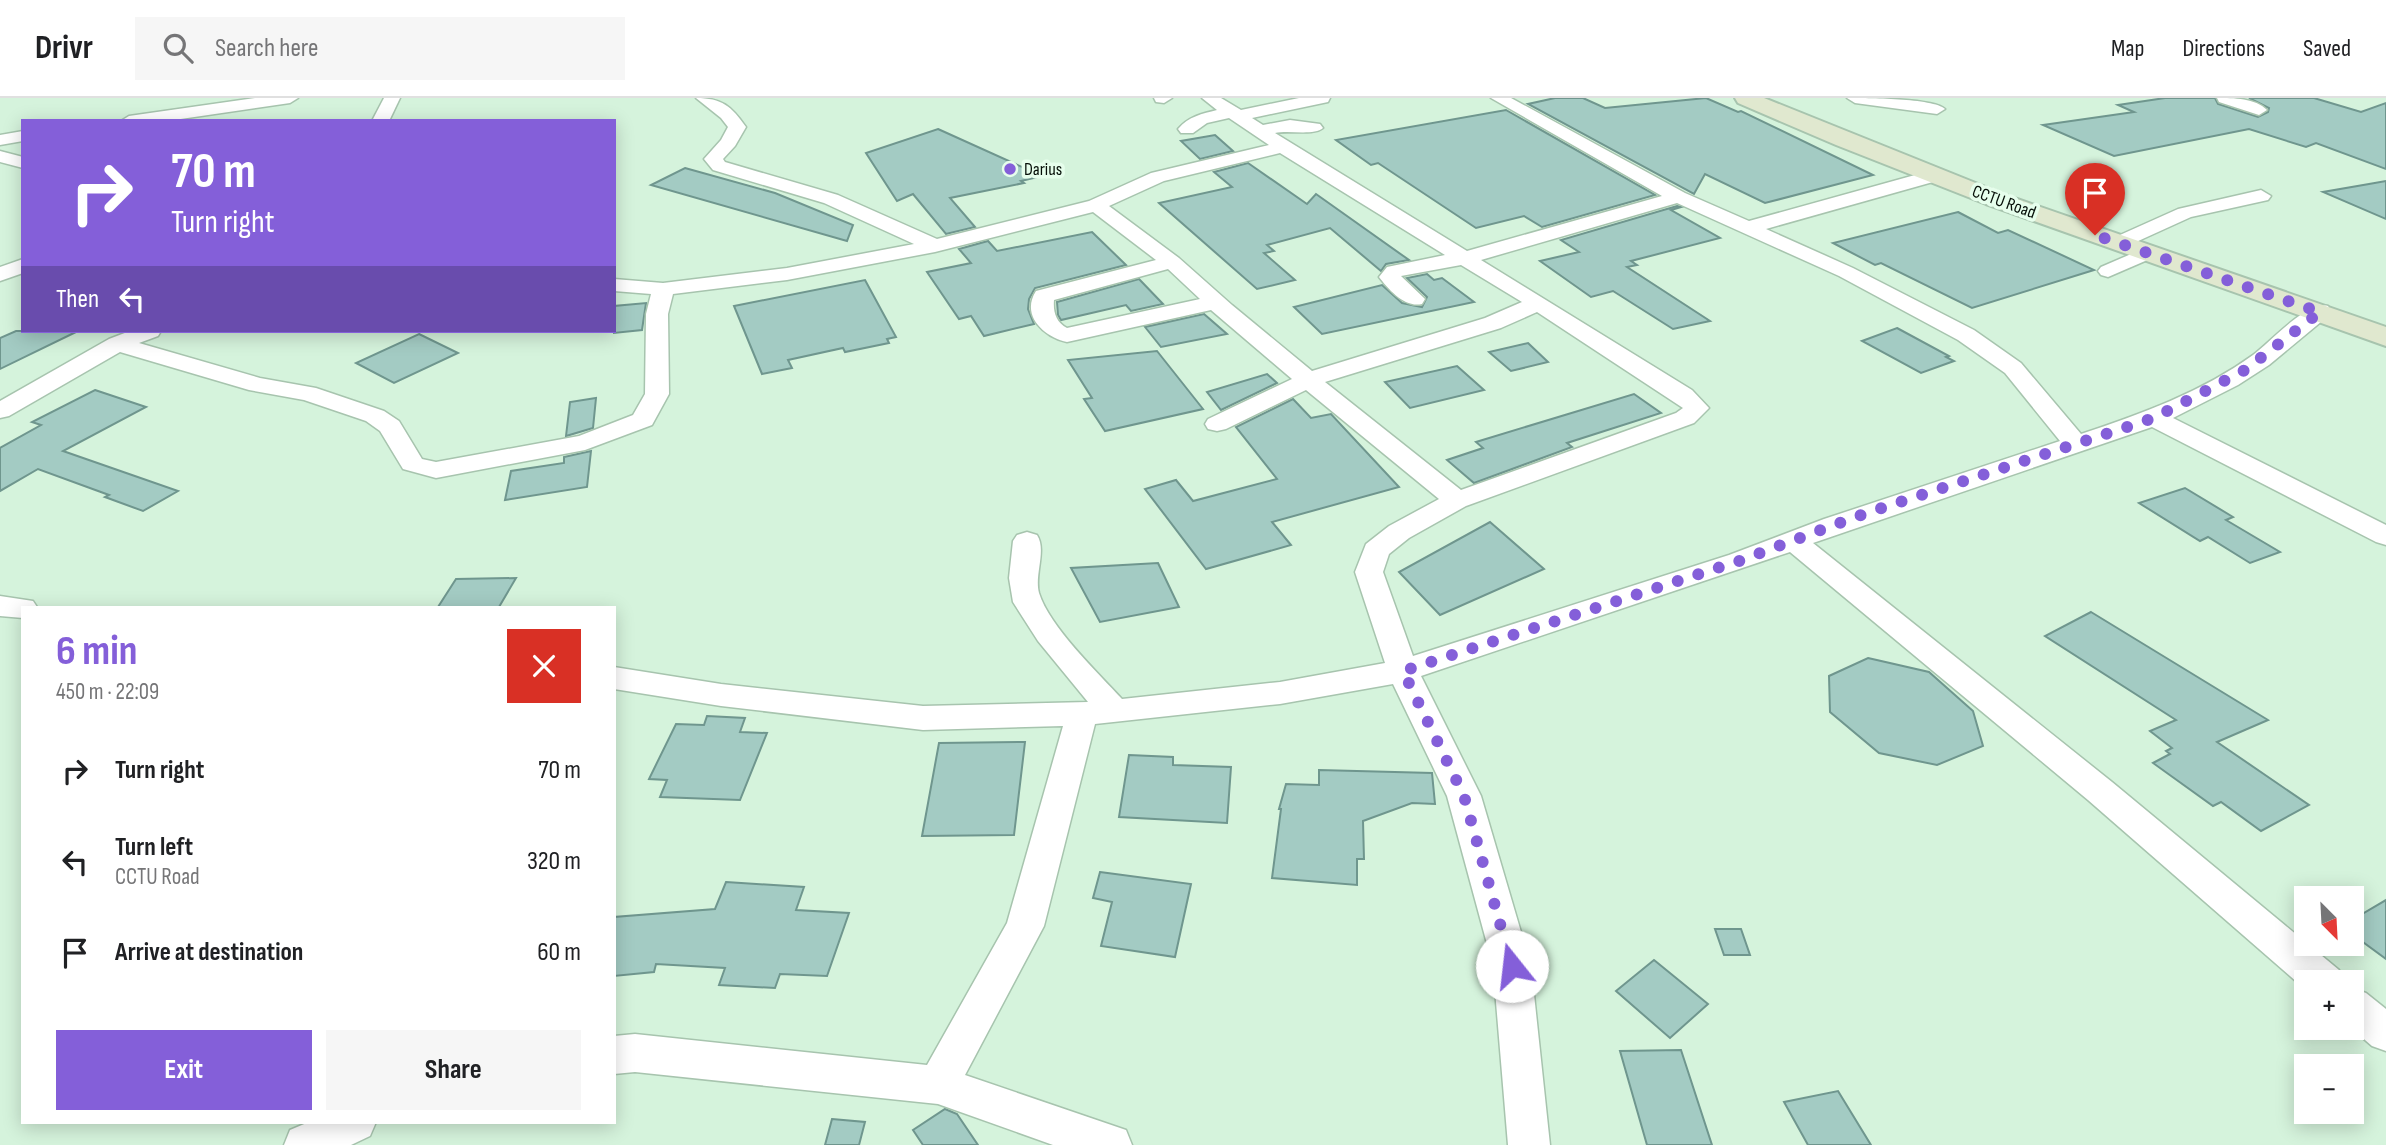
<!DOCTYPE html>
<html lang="en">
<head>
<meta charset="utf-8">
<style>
	body { margin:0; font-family:"Sofia Sans Condensed",sans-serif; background:#f6f6f6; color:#202124; height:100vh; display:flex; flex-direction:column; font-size:26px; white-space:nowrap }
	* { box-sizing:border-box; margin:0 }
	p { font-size:23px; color:#757577 }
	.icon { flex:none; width:38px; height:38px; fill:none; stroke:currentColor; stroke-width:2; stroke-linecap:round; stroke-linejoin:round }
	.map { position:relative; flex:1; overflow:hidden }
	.drawer { position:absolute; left:21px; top:508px; width:595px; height:518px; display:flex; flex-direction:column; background:#fff; border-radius:0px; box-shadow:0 4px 18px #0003 }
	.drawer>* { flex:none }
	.banner { position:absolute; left:21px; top:21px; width:595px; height:214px; border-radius:0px; box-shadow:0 4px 18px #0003; background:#845fd9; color:#fff; overflow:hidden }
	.needle { width:46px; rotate:156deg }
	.fabs { position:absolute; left:2294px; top:788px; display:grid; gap:14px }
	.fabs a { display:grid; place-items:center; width:70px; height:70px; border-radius:0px; background:#fff; box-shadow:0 4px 18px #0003; font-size:35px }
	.pin { position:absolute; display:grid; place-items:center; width:60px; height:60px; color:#fff; margin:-72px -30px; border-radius:50% 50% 50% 0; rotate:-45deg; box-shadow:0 0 7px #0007 }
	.pin .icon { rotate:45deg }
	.me { position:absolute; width:77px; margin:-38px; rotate:344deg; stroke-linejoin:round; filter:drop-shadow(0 0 5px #0008) }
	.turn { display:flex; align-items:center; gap:24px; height:147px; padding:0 35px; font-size:32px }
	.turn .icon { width:91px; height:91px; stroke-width:2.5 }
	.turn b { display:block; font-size:49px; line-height:60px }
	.then { display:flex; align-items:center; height:66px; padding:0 35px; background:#0003; gap:14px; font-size:26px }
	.round { display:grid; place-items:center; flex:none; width:74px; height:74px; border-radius:0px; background:#f6f6f6 }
	.head { display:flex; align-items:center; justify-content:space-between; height:119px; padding:0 35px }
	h1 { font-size:42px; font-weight:700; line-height:52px; color:#845fd9 }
	.primary-button { display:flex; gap:14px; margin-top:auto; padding:14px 35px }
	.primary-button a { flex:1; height:80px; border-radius:0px; background:#845fd9; color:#fff; font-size:28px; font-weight:700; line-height:80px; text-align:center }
	.primary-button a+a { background:#f6f6f6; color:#202124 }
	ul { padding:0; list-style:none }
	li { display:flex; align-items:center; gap:21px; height:91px; padding:0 35px }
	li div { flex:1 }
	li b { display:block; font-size:26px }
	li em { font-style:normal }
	header { display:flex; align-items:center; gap:42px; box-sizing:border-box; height:98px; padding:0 35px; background:#fff; border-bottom:2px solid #e0e0e0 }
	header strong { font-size:33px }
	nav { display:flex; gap:38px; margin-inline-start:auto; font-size:24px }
	.search { width:490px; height:63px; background:#f6f6f6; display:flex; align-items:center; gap:18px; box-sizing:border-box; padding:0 24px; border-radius:0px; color:#757577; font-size:26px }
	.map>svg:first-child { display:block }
	.building { fill:#a3cbc3; stroke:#6f968e; stroke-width:2 }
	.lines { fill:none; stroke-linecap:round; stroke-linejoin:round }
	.street-casing { stroke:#a7c4ae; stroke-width:3 }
	.secondary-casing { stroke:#a7c4ae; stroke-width:4 }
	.street { fill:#fff; fill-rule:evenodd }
	.secondary { fill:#e0e8cf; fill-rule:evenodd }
	.route { stroke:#845fd9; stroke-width:12; stroke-dasharray:0 21.6 }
	.poi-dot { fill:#845fd9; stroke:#e6feec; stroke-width:2.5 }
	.labels { text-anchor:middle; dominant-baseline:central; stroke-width:7; stroke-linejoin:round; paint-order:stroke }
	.far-poi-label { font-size:18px; fill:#060f08; stroke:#e6feec; text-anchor:start }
	.far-street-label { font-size:18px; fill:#060f08; stroke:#e6feec }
</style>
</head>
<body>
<header>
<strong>Drivr</strong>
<div class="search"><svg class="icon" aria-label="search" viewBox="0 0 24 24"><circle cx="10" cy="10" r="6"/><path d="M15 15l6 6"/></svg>Search here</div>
<nav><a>Map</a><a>Directions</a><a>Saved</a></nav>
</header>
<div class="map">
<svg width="2386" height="1047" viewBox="0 0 2386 1047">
	<rect width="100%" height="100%" fill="#d5f3dc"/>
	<g class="building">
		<path d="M1555 0H1583L1605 10 1706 0 1738 14 1741 13 1873 77 1765 105 1705 76 1694 96 1528 6Z"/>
		<path d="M2165 0H2215L2218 6 2258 19 2268 14 2269 10 2249 0H2314L2361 14 2386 5V71L2316 45 2306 49 2249 31 2114 58 2043 27 2134 14 2118 7Z"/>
		<path d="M1506 12 1655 97 1542 129 1524 118 1476 130 1378 65 1371 67 1336 42Z"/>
		<path d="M938 31 1042 78 1021 83 1024 85 950 100 975 129 946 136 913 96 897 103 866 55Z"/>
		<path d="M1215 37 1233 53 1200 61 1181 43Z"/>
		<path d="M1248 65 1307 106 1316 96 1409 162 1386 166 1381 173 1330 130 1267 147 1274 153 1264 155 1295 182 1257 191 1159 105 1232 89 1214 74Z"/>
		<path d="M685 70 775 95 853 127 847 143 651 87Z"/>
		<path d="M2386 83V121L2323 94 2369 86Z"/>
		<path d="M1677 108 1681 109 1671 112 1720 140 1631 163 1637 167 1627 169 1710 223 1673 231 1613 193 1591 199 1540 163 1579 154 1561 142Z"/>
		<path d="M1958 114 1998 135 2008 132 2094 172 1972 210 1881 165 1875 167 1833 145Z"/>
		<path d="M1092 134 1126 167 1035 190 1029 201 1028 211 1034 226 984 238 971 218 959 221 927 174 971 165 959 151 988 143 997 153Z"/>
		<path d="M1427 176 1434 182 1442 180 1474 204 1322 236 1294 209 1382 187 1402 205 1422 209 1427 199 1407 180Z"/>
		<path d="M1139 181 1163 206 1131 213 1126 207 1061 222 1058 217 1057 204Z"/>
		<path d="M865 182 896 239 887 241 889 245 845 254 843 250 788 262 792 270 762 276 734 208Z"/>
		<path d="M646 205 642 232 614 235V208Z"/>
		<path d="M1204 216 1227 236 1161 249 1145 229Z"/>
		<path d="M1897 230 1949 258 1946 259 1954 263 1921 275 1862 243Z"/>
		<path d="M16 233H78L0 271V240Z"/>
		<path d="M419 236 458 255 394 285 356 265Z"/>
		<path d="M1528 245 1548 264 1511 273 1489 254Z"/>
		<path d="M1157 253 1203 311 1105 333 1084 301 1092 300 1068 262Z"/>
		<path d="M1457 268 1484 292 1410 310 1385 284Z"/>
		<path d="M1267 276 1277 285 1221 312 1207 294Z"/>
		<path d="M95 292 146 309 63 353 178 393 143 413 105 399 109 397 38 371 0 393V350L41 327 32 324Z"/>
		<path d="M1634 296 1661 315 1567 345 1572 349 1474 385 1447 362 1483 350 1476 344Z"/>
		<path d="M596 300 593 330 566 338 570 304Z"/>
		<path d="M1293 301 1311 320 1331 316 1399 389 1272 424 1291 447 1206 471 1145 391 1176 382 1193 403 1277 381 1236 329Z"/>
		<path d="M591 353 587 389 505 402 511 373 564 365V359Z"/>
		<path d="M2185 390 2233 419 2226 422 2280 454 2250 465 2208 439 2200 443 2139 405Z"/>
		<path d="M1490 424 1544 471 1440 517 1399 474Z"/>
		<path d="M1158 465 1179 509 1100 524 1071 470Z"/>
		<path d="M516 480 499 509H438L456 481Z"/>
		<path d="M2091 514 2268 622 2217 644 2309 707 2261 733 2221 704 2213 708 2153 665 2170 656 2166 653 2172 650 2150 633 2176 622 2045 538Z"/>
		<path d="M1868 560 1929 574 1973 613 1983 648 1937 667 1879 655 1830 614 1829 578Z"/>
		<path d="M707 618 745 620 740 634 767 635 740 702 660 699 667 682 649 681 676 626 704 627Z"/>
		<path d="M1025 644 1014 737 922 738 939 645Z"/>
		<path d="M1129 657 1173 659V667L1231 669 1227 725 1119 719Z"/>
		<path d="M1319 672 1432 675 1435 706 1412 705 1363 723 1364 761H1357V787L1272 780 1281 711H1279L1286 686 1319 687Z"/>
		<path d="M1100 774 1191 786 1175 859 1101 848 1112 804 1093 800Z"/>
		<path d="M726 784 804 789 796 812 849 815 827 878 780 876 775 890 719 887 725 870 656 866 654 874 614 878V819L715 811Z"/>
		<path d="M2386 802V861L2352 836V822Z"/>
		<path d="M1715 831H1741L1750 857H1724Z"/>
		<path d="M1654 862 1708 906 1670 940 1616 893Z"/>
		<path d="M1681 952 1712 1047H1647L1620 953Z"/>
		<path d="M1838 993 1871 1047H1808L1784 1004Z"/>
		<path d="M945 1011 957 1016 978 1047H923L913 1032Z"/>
		<path d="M832 1021 865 1024 859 1047H825Z"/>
	</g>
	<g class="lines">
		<defs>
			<g id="street">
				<path d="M255 0H298L290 5 167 23H121L129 18Z"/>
				<path d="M384 0H400L389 23H372Z"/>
				<path d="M696 0C722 0 731 8 746 29L735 48 723 61 725 64 838 97 937 141 1089 103 1151 75 1269 47 1229 20 1207 25 1193 35H1181L1178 31C1189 18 1202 16 1217 12L1202 0H1221L1241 12 1299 0H1330L1328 4 1252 20 1263 27 1290 22 1320 26 1323 30C1314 38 1289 32 1275 35L1467 153 1662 98 1491 0H1511L1685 95 1749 123 1933 72 1940 74 1942 78 1940 82 1766 131 1853 170 1974 232 2021 265 2081 336C2141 316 2202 294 2253 257 2271 244 2306 203 2328 208L2331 213 2328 218 2269 267 2238 287 2173 320 2386 427V447L2376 444 2152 329 1813 445 2112 684 2339 872 2344 884H2306V892L2088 702 1790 454 1421 578 1481 698 1531 868 1550 1047H1508L1493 868 1447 698 1393 586 1280 606 1095 626 1044 828 965 977 1126 1032 1132 1047H1053L938 1006 635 974 614 976V938L635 936 927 967 1007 825 1063 628 923 632 721 608 614 591V569L721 586 923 608 1088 604 1038 543 1013 504 1009 480 1013 443 1017 437 1027 434 1037 437C1047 452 1034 477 1039 495 1049 528 1098 575 1122 601L1280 584 1385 565 1355 474 1366 446 1389 428 1439 401 1306 292 1226 331 1217 333 1208 331 1205 326 1208 321 1292 281 1211 212 1067 244C1045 239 1020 218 1036 193L1156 162 1093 114 935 154 787 182 673 196 668 216 669 296 652 327 585 352 436 380 403 371 380 333 366 323 304 302 249 292 120 254 9 318 0 320V303L109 241 130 233H161L158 238 139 245 260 280 316 290 384 313 399 323 422 361 436 364 579 338 633 317 645 296 646 216 651 196 614 193V181L663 185 787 170 914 146 824 105 713 72 704 61 721 42 728 29 721 20ZM1280 55 1445 157 1387 169 1379 179C1389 192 1405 210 1422 206L1425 201 1401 178 1461 167 1522 204 1485 220 1312 273 1232 207 1179 160 1109 108 1164 83ZM1677 105 1839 178 1958 242 2005 275 2060 343 1824 421 1729 457 1413 558 1383 474 1389 456 1409 440 1466 408 1694 325 1709 310 1692 292 1481 162ZM1168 171 1200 201 1067 230C1056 224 1053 214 1054 202ZM1537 214 1683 310 1676 315 1461 392 1325 284 1501 230Z"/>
				<path d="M1154 0H1172L1164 5 1156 4Z"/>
				<path d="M1847 0C1866 0 1933 0 1945 11L1937 16 1855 5Z"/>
				<path d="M2217 0C2234 0 2255 0 2267 12L2259 17 2219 4Z"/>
				<path d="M23 33V43L0 47V37Z"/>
				<path d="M0 53 23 59V70L0 64Z"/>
				<path d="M2261 92 2271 98 2268 102 2191 119 2125 149H2111L2108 145 2111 141 2178 111Z"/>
				<path d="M2145 150 2152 152 2155 156 2152 160 2108 179 2101 177 2098 173 2101 169Z"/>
				<path d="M23 161V175L0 183V169Z"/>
				<path d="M0 498 33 503 37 509H23V520L0 518Z"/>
				<path d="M2352 890 2366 895 2386 911V953L2372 948 2350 929H2352Z"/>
				<path d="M309 1024H376L370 1038 351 1047H284L290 1032Z"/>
			</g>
			<path id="secondary" d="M1735 0H1764L2003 96 2386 229V248L1986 106 1836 47 1738 5Z"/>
		</defs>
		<use href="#street" class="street-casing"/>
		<use href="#secondary" class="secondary-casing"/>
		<use href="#street" class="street"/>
		<use href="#secondary" class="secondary"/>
	</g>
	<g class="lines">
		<path class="route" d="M1512 868 1464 698 1403 573 1739 463 1858 418 2154 320 2245 272 2320 214 2095 137"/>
	</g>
	<circle class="poi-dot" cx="1010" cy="71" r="7"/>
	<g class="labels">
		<g class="far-poi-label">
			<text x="1024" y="71">Darius</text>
		</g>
		<g class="far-street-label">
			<text transform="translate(2004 104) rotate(20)">CCTU Road</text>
		</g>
	</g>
</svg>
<div class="fabs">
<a><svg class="needle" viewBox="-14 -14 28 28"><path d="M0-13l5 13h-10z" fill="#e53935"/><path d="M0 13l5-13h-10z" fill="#757577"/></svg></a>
<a>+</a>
<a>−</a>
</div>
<div class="pin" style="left:2095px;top:137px;background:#d93025"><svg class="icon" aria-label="arrive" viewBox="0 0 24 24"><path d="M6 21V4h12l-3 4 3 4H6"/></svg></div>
<svg class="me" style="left:1512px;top:868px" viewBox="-20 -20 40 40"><circle r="19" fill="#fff"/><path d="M0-13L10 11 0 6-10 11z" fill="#845fd9"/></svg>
<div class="banner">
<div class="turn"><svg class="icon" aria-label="right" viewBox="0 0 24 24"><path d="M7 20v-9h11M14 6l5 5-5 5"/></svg><div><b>70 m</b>Turn right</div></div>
<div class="then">Then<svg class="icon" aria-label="left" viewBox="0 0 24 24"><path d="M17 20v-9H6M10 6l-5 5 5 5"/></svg></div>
</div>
<section class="drawer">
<div class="head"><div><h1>6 min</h1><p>450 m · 22:09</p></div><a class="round" style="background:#d93025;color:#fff"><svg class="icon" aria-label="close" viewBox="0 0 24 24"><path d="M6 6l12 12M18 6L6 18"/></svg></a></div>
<ul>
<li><svg class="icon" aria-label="right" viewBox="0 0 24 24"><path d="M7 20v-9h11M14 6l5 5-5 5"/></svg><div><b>Turn right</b></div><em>70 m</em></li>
<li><svg class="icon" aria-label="left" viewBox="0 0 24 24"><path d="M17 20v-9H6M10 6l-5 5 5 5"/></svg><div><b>Turn left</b><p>CCTU Road</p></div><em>320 m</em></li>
<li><svg class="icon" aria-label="arrive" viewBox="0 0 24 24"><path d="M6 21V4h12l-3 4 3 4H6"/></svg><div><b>Arrive at destination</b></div><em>60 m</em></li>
</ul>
<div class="primary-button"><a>Exit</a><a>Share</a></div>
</section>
</div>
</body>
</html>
